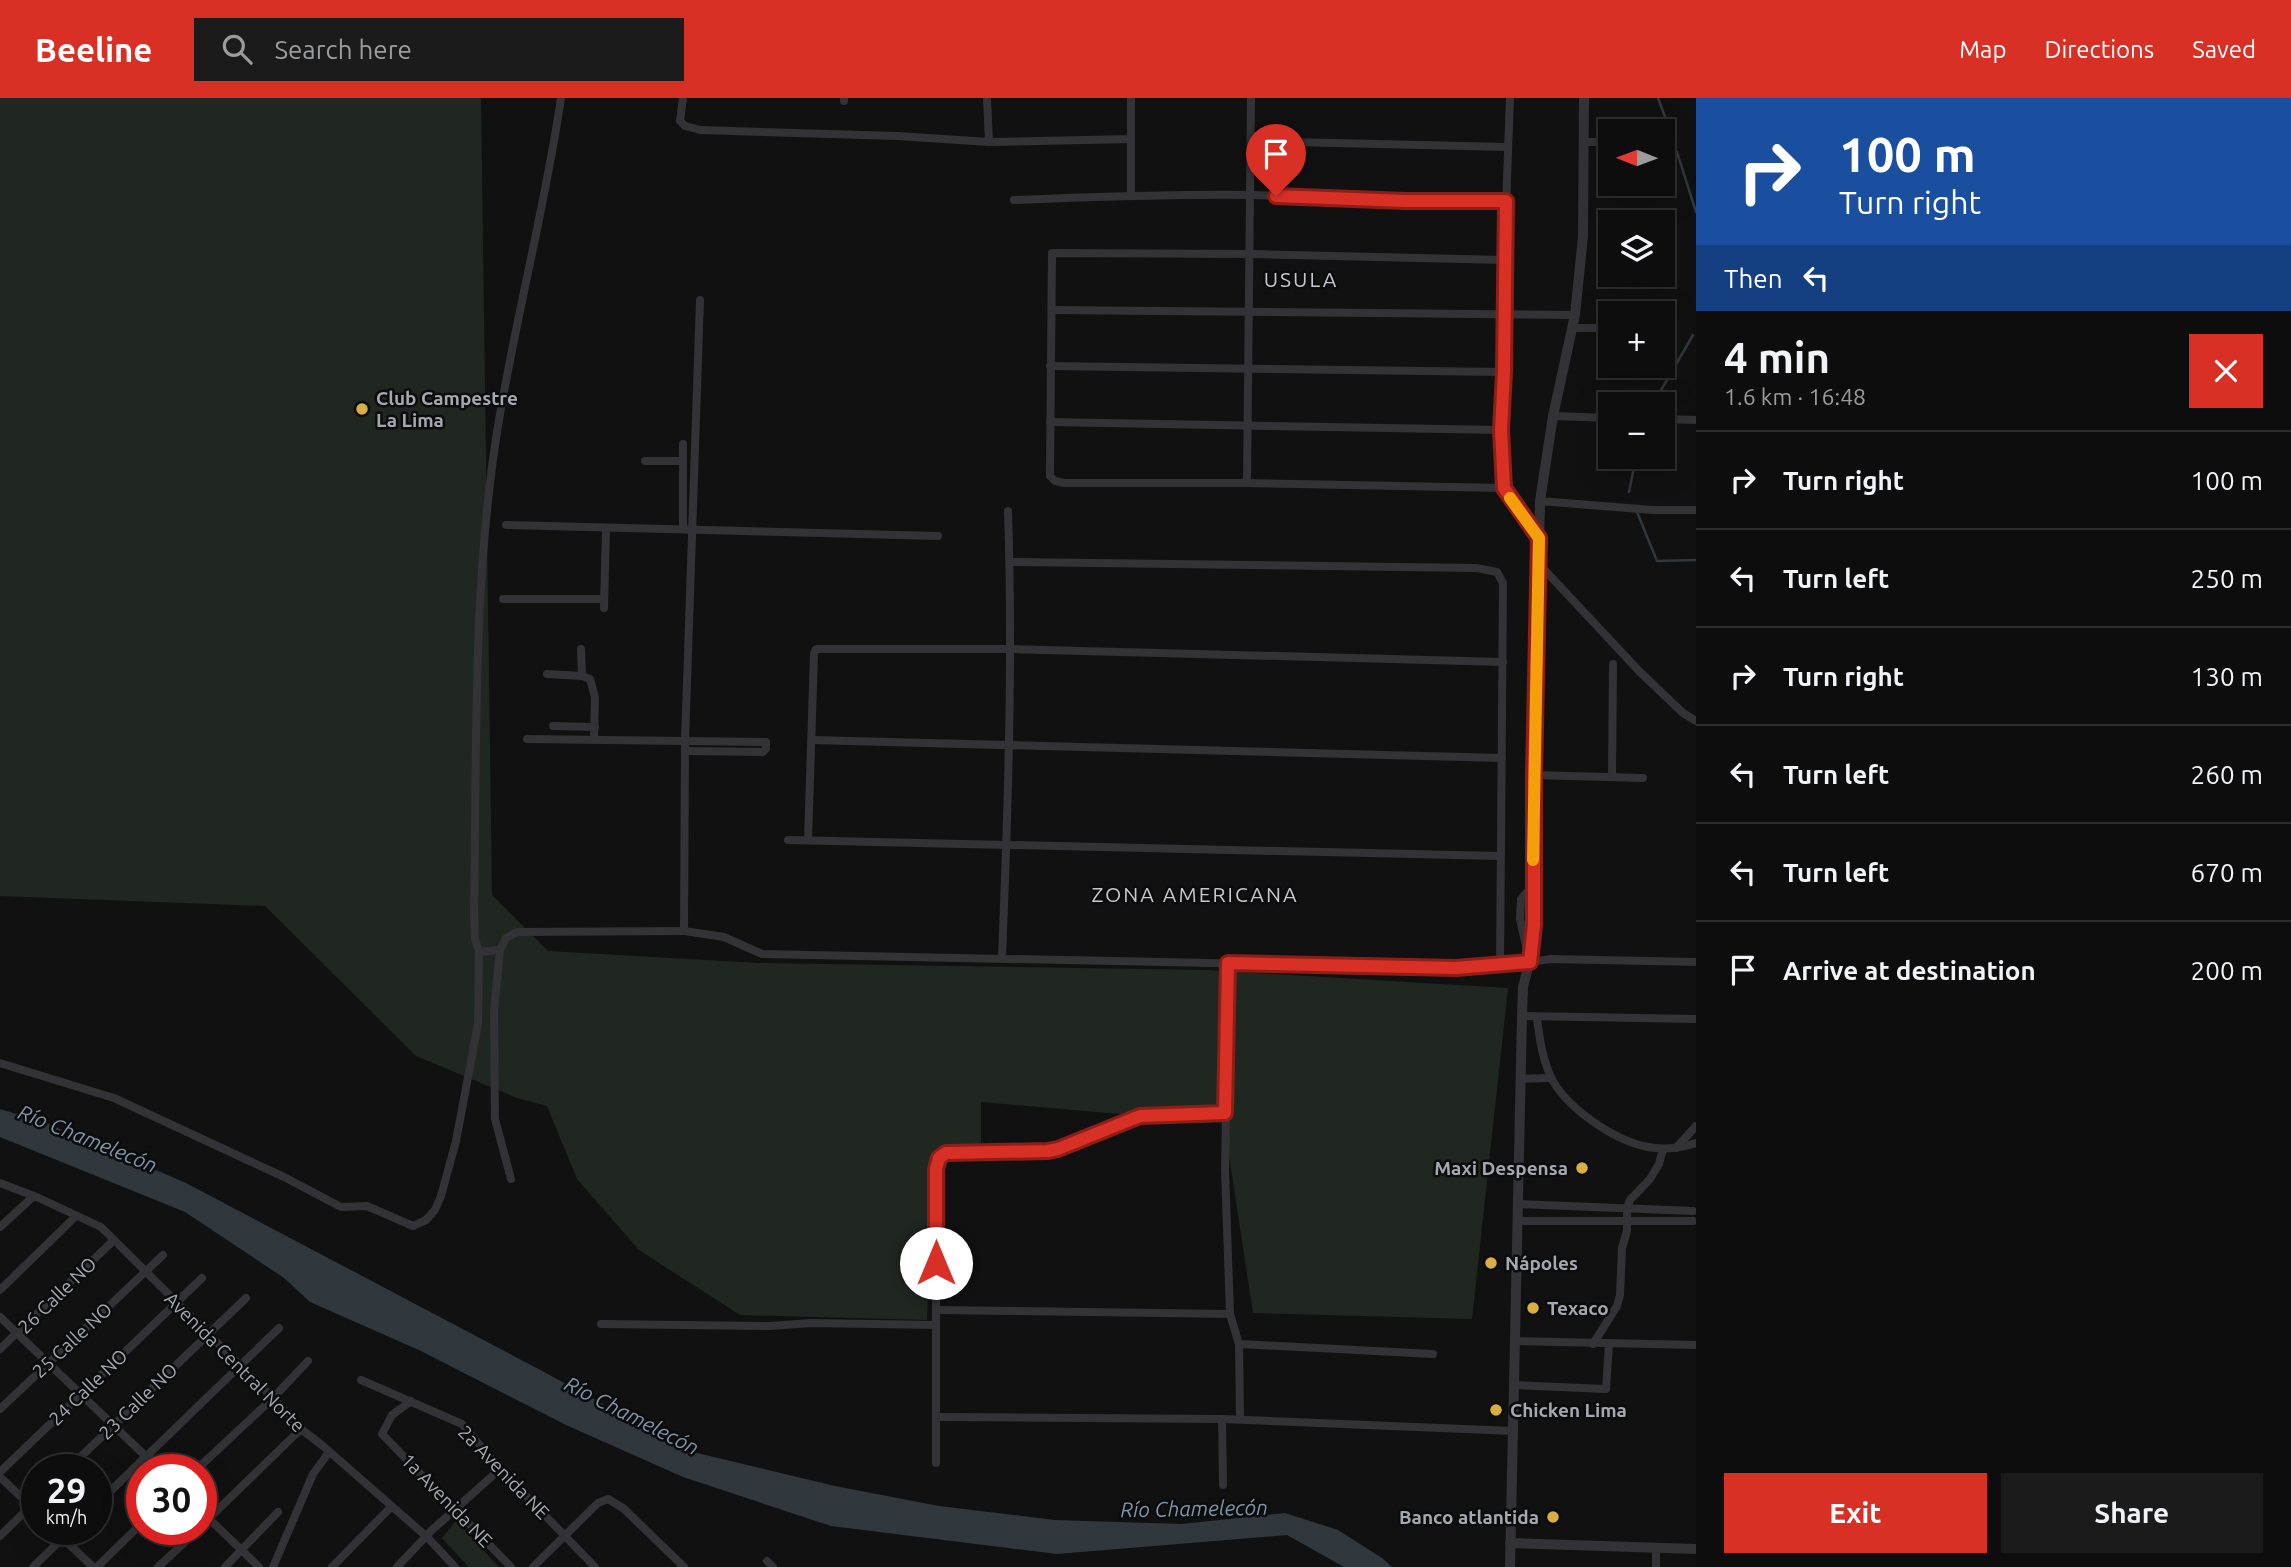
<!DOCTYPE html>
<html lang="en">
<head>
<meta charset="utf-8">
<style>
	body { margin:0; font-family:Ubuntu,sans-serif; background:#1b1b1c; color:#f1f3f6; height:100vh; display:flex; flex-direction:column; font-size:26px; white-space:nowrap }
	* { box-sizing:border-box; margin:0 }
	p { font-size:23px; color:#9a9c9e }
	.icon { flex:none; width:38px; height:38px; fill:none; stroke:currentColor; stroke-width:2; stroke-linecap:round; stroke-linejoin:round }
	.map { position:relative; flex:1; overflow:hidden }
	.drawer { display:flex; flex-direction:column; background:#0d0d0e; width:595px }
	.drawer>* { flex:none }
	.banner { background:#1a4fa0; color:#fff; overflow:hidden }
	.needle { width:46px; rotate:271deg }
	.buttons { position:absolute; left:1598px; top:21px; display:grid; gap:14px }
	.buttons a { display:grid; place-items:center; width:77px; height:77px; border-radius:0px; background:#0d0d0e; box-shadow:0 7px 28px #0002,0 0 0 2px #2d2d2e; font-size:35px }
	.speed { position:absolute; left:21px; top:1356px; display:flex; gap:14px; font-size:35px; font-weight:700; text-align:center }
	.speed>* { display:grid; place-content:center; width:91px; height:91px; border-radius:50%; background:#0d0d0e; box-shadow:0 7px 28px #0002,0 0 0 2px #2d2d2e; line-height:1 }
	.speed small { font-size:18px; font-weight:400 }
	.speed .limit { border:10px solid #d22; background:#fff; color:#111 }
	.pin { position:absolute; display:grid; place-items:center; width:60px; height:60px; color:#fff; margin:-72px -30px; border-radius:50% 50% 50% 0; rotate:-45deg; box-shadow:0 0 7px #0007 }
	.pin .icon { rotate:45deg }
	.me { position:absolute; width:77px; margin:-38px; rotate:0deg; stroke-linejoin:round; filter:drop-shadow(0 0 5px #0008) }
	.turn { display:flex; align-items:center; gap:24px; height:147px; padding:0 28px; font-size:32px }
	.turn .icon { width:91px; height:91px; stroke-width:2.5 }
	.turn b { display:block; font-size:49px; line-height:60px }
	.then { display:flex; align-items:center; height:66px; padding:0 28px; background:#0003; gap:14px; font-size:26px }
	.round { display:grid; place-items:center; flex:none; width:74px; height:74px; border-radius:0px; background:#1b1b1c }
	.summary { display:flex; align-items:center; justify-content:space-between; height:119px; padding:0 28px }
	h1 { font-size:42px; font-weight:700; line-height:52px }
	.cta { display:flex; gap:14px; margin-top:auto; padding:14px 28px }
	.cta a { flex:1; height:80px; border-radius:0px; background:#d93025; color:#fff; font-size:28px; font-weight:700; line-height:80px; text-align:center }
	.cta a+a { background:#1b1b1c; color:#f1f3f6 }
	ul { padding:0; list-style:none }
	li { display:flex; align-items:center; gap:21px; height:98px; padding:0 28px; border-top:2px solid #2d2d2e }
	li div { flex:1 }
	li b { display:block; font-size:26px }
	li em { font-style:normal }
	header { display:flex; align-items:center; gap:42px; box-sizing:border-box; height:98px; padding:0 35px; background:#d93025; color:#fff }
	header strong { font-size:33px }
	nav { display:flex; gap:38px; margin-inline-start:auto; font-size:24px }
	.search { width:490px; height:63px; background:#1b1b1c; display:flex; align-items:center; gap:18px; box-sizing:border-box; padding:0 24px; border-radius:0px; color:#9a9c9e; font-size:26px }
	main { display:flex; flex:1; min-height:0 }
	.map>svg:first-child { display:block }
	.green { fill:#202721 }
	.water { fill:#30373d }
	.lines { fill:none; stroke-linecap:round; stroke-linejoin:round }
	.stream { stroke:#30373d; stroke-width:2.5 }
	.minor { stroke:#333337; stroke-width:8 }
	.tertiary { stroke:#333337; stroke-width:10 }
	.route-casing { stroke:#8d1f18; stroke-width:18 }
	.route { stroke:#d93025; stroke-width:12 }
	.slow { stroke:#f59e0b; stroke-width:12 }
	.poi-dot { fill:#d9ae42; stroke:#0c0c0d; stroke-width:2.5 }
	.labels { text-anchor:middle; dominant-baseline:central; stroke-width:5; stroke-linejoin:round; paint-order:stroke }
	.poi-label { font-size:19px; font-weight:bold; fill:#a4a8b1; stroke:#0c0c0d; text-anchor:start }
	.street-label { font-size:19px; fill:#a4a8b1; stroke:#0c0c0d }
	.neighbourhood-label { font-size:21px; letter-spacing:2px; fill:#c5c7ce; stroke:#0c0c0d }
	.water-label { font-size:21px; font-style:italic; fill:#7f93a9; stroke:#0c0c0d }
</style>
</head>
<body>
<header>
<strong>Beeline</strong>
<div class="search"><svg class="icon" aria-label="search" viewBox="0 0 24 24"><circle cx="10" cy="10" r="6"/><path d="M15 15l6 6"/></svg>Search here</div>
<nav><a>Map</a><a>Directions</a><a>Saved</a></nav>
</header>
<main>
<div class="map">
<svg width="1696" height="1469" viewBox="0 0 1696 1469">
	<rect width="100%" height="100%" fill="#111112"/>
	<g class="green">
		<path d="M0 0H481L492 797 548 853 759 865 1207 872 1508 890 1472 1221 1253 1215 1224 1025 981 1004V1054L933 1053 927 1222 740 1217 639 1152 577 1081 547 1008 517 1000 416 958 265 808 0 798Z"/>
		<path d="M456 1423 499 1469H469L442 1440Z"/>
	</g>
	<path class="water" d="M0 1011 46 1025 186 1085 546 1275 689 1353 835 1388 939 1408 1055 1422 1181 1426 1285 1415 1338 1432 1382 1460 1392 1469H1344L1287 1437 1057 1456 831 1428 683 1379 566 1327 421 1253 310 1204 284 1180 185 1114 0 1039Z"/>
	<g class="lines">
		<g class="stream">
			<path d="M1658 0 1673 40"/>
			<path d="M1677 54 1696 114"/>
			<path d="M1653 306 1693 237"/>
			<path d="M1629 394 1636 359"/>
			<path d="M1637 414 1657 463 1696 462"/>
		</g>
		<g class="minor">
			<path d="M683 0 680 23 685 28 700 32 897 38 989 44 1131 41"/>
			<path d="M844 0V3"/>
			<path d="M987 0 989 44"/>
			<path d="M1510 0 1504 162V274L1501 332 1504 390 1539 440"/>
			<path d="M1251 43 1507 49"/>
			<path d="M1583 44H1610"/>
			<path d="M1662 45H1667"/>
			<path d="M1131 97V0"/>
			<path d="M1014 102C1092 99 1170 96 1249 97 1335 98 1420 104 1505 103"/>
			<path d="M700 202 685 643 684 833 724 839 762 856 1456 870 1500 868 1551 861 1696 864"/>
			<path d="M1052 212 1575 217"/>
			<path d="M1574 230H1610"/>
			<path d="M1050 268 1504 274"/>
			<path d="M1553 318 1610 320"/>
			<path d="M1662 321 1696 322"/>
			<path d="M1050 324 1501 332"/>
			<path d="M645 363H683"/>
			<path d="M1247 385 1251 0"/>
			<path d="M1504 390 1247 385H1064L1055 383 1050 378 1052 155 1250 156 1504 162"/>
			<path d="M1540 403 1652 412H1696"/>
			<path d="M506 427 938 438"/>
			<path d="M683 431V346"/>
			<path d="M1010 464 1476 470 1497 474 1503 485 1500 868"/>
			<path d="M1539 466 1639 573 1683 615 1696 623"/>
			<path d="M503 501H604"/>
			<path d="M604 510 606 430"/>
			<path d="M581 551 582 578"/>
			<path d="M547 576 582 578 590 581 595 599 594 642"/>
			<path d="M553 628 595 629"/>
			<path d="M527 641 766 644V651L763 654 685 653"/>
			<path d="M812 642 1502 660"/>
			<path d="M1533 677 1643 680"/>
			<path d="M1612 679 1613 566"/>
			<path d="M788 742 1500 758"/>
			<path d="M808 742 814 556 816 551H1009L1503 564"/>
			<path d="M500 852 479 854 475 841 474 815C477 654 472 487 498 328 516 218 545 110 561 0"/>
			<path d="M1002 859C1008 711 1013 562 1008 413"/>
			<path d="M1529 861 1520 821 1521 801 1533 787"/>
			<path d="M1229 865 1225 1072 1230 1216 1239 1246 1240 1321"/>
			<path d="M1522 918 1696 921"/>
			<path d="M1537 919C1539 939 1542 959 1550 977 1564 1009 1615 1043 1648 1049 1664 1052 1680 1050 1696 1045"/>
			<path d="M0 965 114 1000 284 1079 341 1109 367 1108 413 1128 426 1122 435 1112 441 1098 456 1043 478 926 479 854"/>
			<path d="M1520 981 1551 980"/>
			<path d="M1676 1050 1696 1028"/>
			<path d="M511 1081 495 1021 494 913 500 852 506 840 517 834 684 833"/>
			<path d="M0 1085 39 1100 101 1129 273 1300 301 1331 323 1348 427 1439 455 1469"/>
			<path d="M1518 1106 1693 1113"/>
			<path d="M1517 1123H1693"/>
			<path d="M0 1129 34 1098"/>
			<path d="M0 1192 76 1118"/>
			<path d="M936 1212 1230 1216"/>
			<path d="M0 1219 160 1372"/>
			<path d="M601 1226 770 1228 811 1225 936 1227"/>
			<path d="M1515 1243 1696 1247"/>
			<path d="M1239 1246 1433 1256"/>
			<path d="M1593 1246 1617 1208 1620 1197 1622 1150 1627 1133V1110L1630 1102 1650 1081 1659 1066 1663 1051"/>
			<path d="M0 1251 113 1143"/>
			<path d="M361 1282 462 1326 500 1371 595 1469"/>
			<path d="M1514 1287 1606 1291 1609 1246"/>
			<path d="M411 1303 392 1317 382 1336 511 1469"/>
			<path d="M0 1311 163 1157"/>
			<path d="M936 1319 1222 1321 1513 1333"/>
			<path d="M1222 1321 1223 1387"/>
			<path d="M936 1365V1071C939 1059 942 1055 954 1054L1047 1053 1058 1051 1140 1018 1225 1015"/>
			<path d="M67 1372 246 1200"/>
			<path d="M196 1372 273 1300 308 1263"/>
			<path d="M0 1374 202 1180"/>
			<path d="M0 1379 37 1414"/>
			<path d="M96 1407 279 1230"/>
			<path d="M201 1413 259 1469"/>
			<path d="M201 1428 301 1331"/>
			<path d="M54 1432 93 1469"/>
			<path d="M0 1438 37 1402"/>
			<path d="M767 1463 773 1469"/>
			<path d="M33 1469 71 1432"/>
			<path d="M97 1469 142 1425"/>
			<path d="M158 1469 198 1432"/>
			<path d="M225 1469 278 1414"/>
			<path d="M273 1469 313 1376 329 1354"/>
			<path d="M332 1469 391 1409"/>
			<path d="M397 1469 432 1432 500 1371"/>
			<path d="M533 1469 598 1405 608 1401 623 1410 684 1469"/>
			<path d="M1656 1469V1450"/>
		</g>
		<g class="tertiary">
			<path d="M1510 1445 1696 1451"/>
			<path d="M1510 1469 1522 918 1523 889 1533 850V677L1540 403 1553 318 1575 217 1583 138 1584 0"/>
		</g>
	</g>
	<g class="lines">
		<defs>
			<path id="route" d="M936 1165V1071L939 1060 946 1055 1048 1053 1058 1051 1140 1018 1225 1015 1228 865 1456 870 1530 864 1534 827V677L1539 440 1504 390 1501 332 1504 274 1506 103H1405L1276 98"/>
		</defs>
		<use href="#route" class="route-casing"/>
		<use href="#route" class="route"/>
		<path class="slow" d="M1510 400 1539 440 1533 762"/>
	</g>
	<g class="poi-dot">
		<circle cx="362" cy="311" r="7"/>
		<circle cx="1582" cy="1070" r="7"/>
		<circle cx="1491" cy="1165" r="7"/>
		<circle cx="1533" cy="1210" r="7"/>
		<circle cx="1496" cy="1312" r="7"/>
		<circle cx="1553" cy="1419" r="7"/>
	</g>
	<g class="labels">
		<g class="poi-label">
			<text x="376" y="300">Club Campestre<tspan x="376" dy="22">La Lima</tspan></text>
			<text x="1568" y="1070" text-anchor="end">Maxi Despensa</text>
			<text x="1505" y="1165">Nápoles</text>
			<text x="1547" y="1210">Texaco</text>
			<text x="1510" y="1312">Chicken Lima</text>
			<text x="1539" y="1419" text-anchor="end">Banco atlantida</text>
		</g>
		<g class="street-label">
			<text transform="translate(57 1197) rotate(-44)">26 Calle NO</text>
			<text transform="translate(72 1242) rotate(-43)">25 Calle NO</text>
			<text transform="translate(235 1264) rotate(45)">Avenida Central Norte</text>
			<text transform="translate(88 1289) rotate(-44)">24 Calle NO</text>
			<text transform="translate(138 1303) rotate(-44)">23 Calle NO</text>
			<text transform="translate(504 1374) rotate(46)">2a Avenida NE</text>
			<text transform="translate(447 1402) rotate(46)">1a Avenida NE</text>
		</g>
		<g class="neighbourhood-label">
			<text x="1301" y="181">USULA</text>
			<text x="1195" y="796">ZONA AMERICANA</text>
		</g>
		<g class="water-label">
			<text transform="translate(88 1040) rotate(22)">Río Chamelecón</text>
			<text transform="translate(632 1317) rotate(27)">Río Chamelecón</text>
			<text transform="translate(1194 1410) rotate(-1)">Río Chamelecón</text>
		</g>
	</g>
</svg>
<div class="buttons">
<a><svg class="needle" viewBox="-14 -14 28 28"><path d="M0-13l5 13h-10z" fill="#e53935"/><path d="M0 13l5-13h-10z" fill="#9a9c9e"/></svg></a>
<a><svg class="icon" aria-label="layers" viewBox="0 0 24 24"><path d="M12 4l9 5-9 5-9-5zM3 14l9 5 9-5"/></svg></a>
<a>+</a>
<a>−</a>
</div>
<div class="speed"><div>29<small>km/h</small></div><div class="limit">30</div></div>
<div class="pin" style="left:1276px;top:98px;background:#d93025"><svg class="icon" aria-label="arrive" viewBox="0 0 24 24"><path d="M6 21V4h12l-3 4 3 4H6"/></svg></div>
<svg class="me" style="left:936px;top:1165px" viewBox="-20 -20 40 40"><circle r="19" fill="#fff"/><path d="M0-13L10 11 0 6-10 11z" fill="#d93025"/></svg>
</div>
<section class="drawer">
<div class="banner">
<div class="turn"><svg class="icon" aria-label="right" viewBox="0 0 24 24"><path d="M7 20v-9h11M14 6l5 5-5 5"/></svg><div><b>100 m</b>Turn right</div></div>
<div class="then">Then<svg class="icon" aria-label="left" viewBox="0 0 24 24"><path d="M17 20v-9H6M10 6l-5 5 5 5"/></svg></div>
</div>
<div class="summary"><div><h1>4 min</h1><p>1.6 km · 16:48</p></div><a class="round" style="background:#d93025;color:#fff"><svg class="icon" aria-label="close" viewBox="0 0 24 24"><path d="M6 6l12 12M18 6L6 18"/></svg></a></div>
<ul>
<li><svg class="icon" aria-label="right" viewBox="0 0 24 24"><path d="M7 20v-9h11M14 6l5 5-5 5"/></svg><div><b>Turn right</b></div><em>100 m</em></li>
<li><svg class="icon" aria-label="left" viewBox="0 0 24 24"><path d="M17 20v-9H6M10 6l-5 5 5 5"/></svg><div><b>Turn left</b></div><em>250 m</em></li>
<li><svg class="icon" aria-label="right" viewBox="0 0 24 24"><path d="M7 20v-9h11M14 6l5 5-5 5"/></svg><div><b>Turn right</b></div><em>130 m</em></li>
<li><svg class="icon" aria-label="left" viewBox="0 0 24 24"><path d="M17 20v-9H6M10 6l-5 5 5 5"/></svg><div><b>Turn left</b></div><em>260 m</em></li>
<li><svg class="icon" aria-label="left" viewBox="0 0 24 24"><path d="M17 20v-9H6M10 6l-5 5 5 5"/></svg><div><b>Turn left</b></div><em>670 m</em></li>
<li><svg class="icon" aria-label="arrive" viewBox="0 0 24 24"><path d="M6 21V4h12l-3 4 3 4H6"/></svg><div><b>Arrive at destination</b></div><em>200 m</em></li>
</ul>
<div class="cta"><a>Exit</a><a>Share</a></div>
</section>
</main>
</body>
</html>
